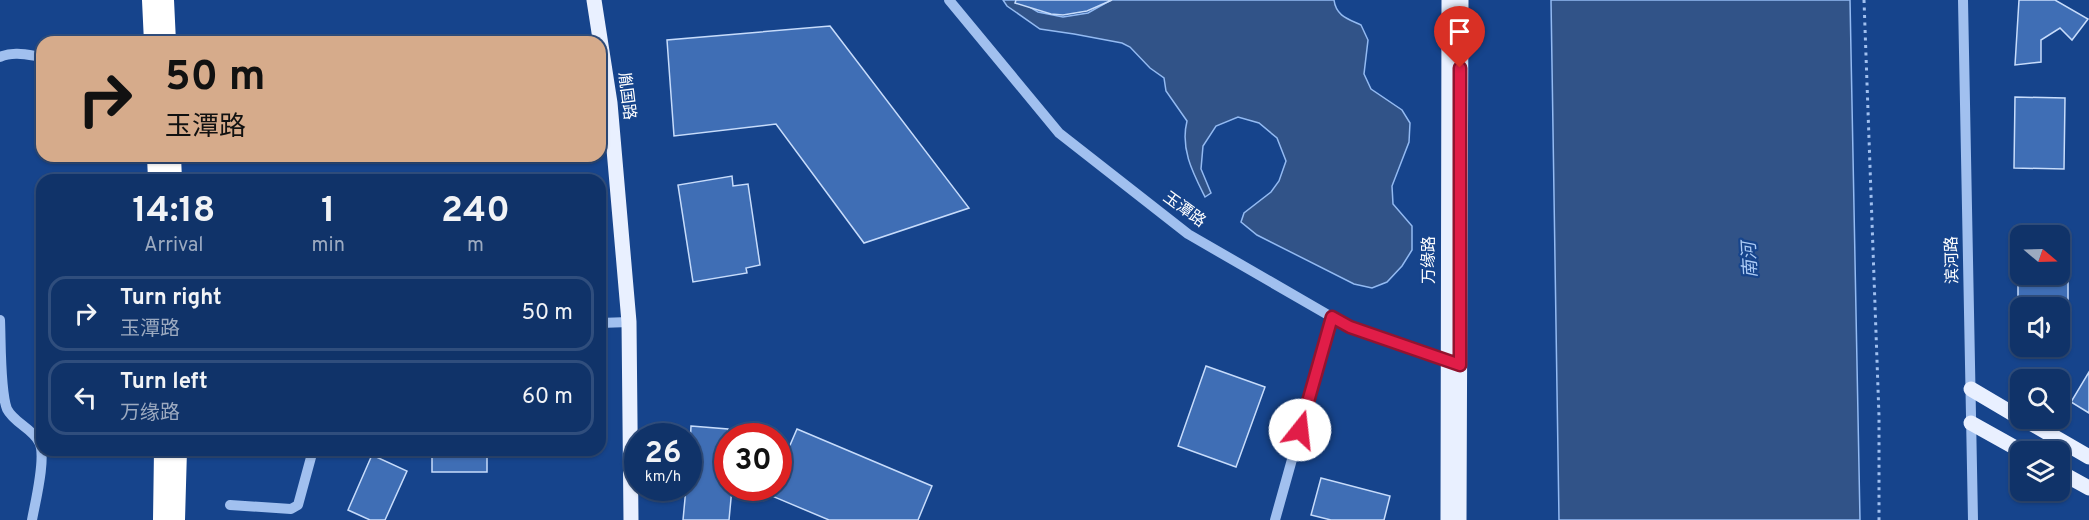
<!DOCTYPE html>
<html lang="en">
<head>
<meta charset="utf-8">
<style>
	body { margin:0; font-family:Overpass,"Noto Sans SC",sans-serif; background:#193b6f; color:#f1f3f6; height:100vh; display:flex; flex-direction:column; font-size:22px; white-space:nowrap }
	* { box-sizing:border-box; margin:0 }
	p { font-size:20px; color:#9caac0 }
	.icon { flex:none; width:33px; height:33px; fill:none; stroke:currentColor; stroke-width:2; stroke-linecap:round; stroke-linejoin:round }
	.map { position:relative; flex:1; overflow:hidden }
	.panel { position:absolute; left:36px; top:174px; width:570px; height:282px; display:flex; flex-direction:column; background:#103369; border-radius:18px; box-shadow:0 2px 4px #0004,0 0 0 2px #304e7d }
	.panel>* { flex:none }
	.guide { position:absolute; left:36px; top:36px; width:570px; height:126px; border-radius:18px; box-shadow:0 2px 4px #0004,0 0 0 2px #304e7d; background:#d6ab8b; color:#111; overflow:hidden }
	.needle { width:39px; rotate:109deg }
	.fabs { position:absolute; left:2010px; top:225px; display:grid; gap:12px }
	.fabs a { display:grid; place-items:center; width:60px; height:60px; border-radius:12px; background:#103369; box-shadow:0 2px 4px #0004,0 0 0 2px #304e7d; font-size:30px }
	.speed { position:absolute; left:624px; top:423px; display:flex; gap:12px; font-size:30px; font-weight:700; text-align:center }
	.speed>* { display:grid; place-content:center; width:78px; height:78px; border-radius:50%; background:#103369; box-shadow:0 2px 4px #0004,0 0 0 2px #304e7d; line-height:1 }
	.speed small { font-size:15px; font-weight:400 }
	.speed .limit { border:9px solid #d22; background:#fff; color:#111 }
	.pin { position:absolute; display:grid; place-items:center; width:51px; height:51px; color:#fff; margin:-62px -26px; border-radius:50% 50% 50% 0; rotate:-45deg; box-shadow:0 0 6px #0007 }
	.pin .icon { rotate:45deg }
	.me { position:absolute; width:66px; margin:-33px; rotate:16deg; stroke-linejoin:round; filter:drop-shadow(0 0 4px #0008) }
	.turn { display:flex; align-items:center; gap:21px; height:126px; padding:0 30px; font-size:27px }
	.turn .icon { width:78px; height:78px; stroke-width:2.5 }
	.turn b { display:block; font-size:42px; line-height:51px }
	.eta { display:flex; justify-content:space-evenly; align-items:center; height:102px; text-align:center }
	.eta b { font-size:36px; font-weight:700; line-height:42px }
	ul { padding:0; list-style:none }
	li { display:flex; align-items:center; gap:18px; height:75px; margin:0 12px 9px; padding:0 18px; border:3px solid #304e7d; border-radius:18px }
	li div { flex:1 }
	li b { display:block; font-size:22px }
	li em { font-style:normal }
	.map>svg:first-child { display:block }
	.water { fill:#315388; stroke:#93baf2; stroke-width:1.5 }
	.building { fill:#3f6eb5; stroke:#c7dcfb; stroke-width:1.5 }
	.lines { fill:none; stroke-linecap:round; stroke-linejoin:round }
	.path { stroke:#a1c0ef; stroke-width:3; stroke-dasharray:3 4.5; stroke-linecap:butt }
	.minor { stroke:#a1c0ef; stroke-width:10 }
	.major { stroke:#e9f0ff; stroke-width:15 }
	.highway { stroke:#fff; stroke-width:18 }
	.route-casing { stroke:#92132f; stroke-width:15 }
	.route { stroke:#e11d48; stroke-width:10 }
	.labels { text-anchor:middle; dominant-baseline:central; stroke-width:4.5; stroke-linejoin:round; paint-order:stroke }
	.street-label { font-size:16px; fill:#fff; stroke:#16448c }
	.water-label { font-size:18px; font-style:italic; fill:#accbf6; stroke:#16448c }
</style>
</head>
<body>
<div class="map">
<svg width="2089" height="520" viewBox="0 0 2089 520">
	<rect width="100%" height="100%" fill="#16448c"/>
	<g class="water">
		<path d="M1003 0H1018L1038 12 1063 17 1088 13 1111 0H1334C1336 16 1348 19 1361 25L1368 40 1364 74 1371 89 1402 110 1410 123 1409 142 1392 186 1393 204 1412 226V250L1402 266 1387 282 1372 288 1354 284 1257 235 1241 222 1244 213 1271 192 1279 181 1286 161 1277 138 1259 123 1238 117 1216 126 1203 146 1201 169 1211 193 1205 197C1193 173 1180 149 1187 121L1166 91 1164 78 1150 68 1130 47 1122 43 1074 34 1040 29 1007 6Z"/>
		<path d="M1551 0H1850L1860 520H1559Z"/>
	</g>
	<g class="building">
		<path d="M1016 0H1112L1087 11 1063 15 1051 14 1015 3Z"/>
		<path d="M2019 0H2055L2088 19 2072 40 2060 28 2041 40V62L2015 65Z"/>
		<path d="M830 26 969 208 864 243 776 124 674 136 667 40Z"/>
		<path d="M2015 97 2065 98 2064 169 2014 168Z"/>
		<path d="M732 176 733 186 748 184 760 265 746 268 747 273 693 282 678 185Z"/>
		<rect x="2018" y="274" width="50" height="34"/>
		<path d="M1206 366 1265 387 1236 467 1178 446Z"/>
		<path d="M2089 372V413L2071 402Z"/>
		<path d="M691 426 728 429V488H732L729 520H683L686 488H688Z"/>
		<path d="M797 429 932 486 918 520H829L753 488H778V473Z"/>
		<rect x="432" y="450" width="55" height="22"/>
		<path d="M372 455 407 471 385 520H370L348 510Z"/>
		<path d="M1321 478 1390 496 1384 520H1331L1311 515Z"/>
	</g>
	<g class="lines">
		<path class="path" d="M1864 0 1879 416V520"/>
		<g class="minor">
			<path d="M949 0 1059 133 1188 234 1349 327 1453 363"/>
			<path d="M1963 0 1973 520"/>
			<path d="M0 57C13 51 28 55 42 57"/>
			<path d="M0 320C1 341 0 391 7 409 14 423 32 428 39 442 47 456 35 503 32 520"/>
			<path d="M600 323 629 322"/>
			<path d="M230 505 291 509 298 505 313 450"/>
			<path d="M1275 520 1332 317"/>
		</g>
		<g class="major">
			<path d="M594 0 610 103 629 322 631 520"/>
			<path d="M1971 389 2020 418"/>
			<path d="M2022 418 2089 457"/>
			<path d="M1971 423 2023 452"/>
			<path d="M2060 472 2089 488"/>
			<path d="M1448 520 1449 0"/>
			<path d="M1459 520 1461 0"/>
		</g>
		<g class="highway">
			<path d="M151 0 153 42"/>
			<path d="M165 0 167 42"/>
			<path d="M156 156 157 180"/>
			<path d="M172 156 173 180"/>
			<path d="M162 520 163 450"/>
			<path d="M176 520 178 450"/>
		</g>
	</g>
	<g class="lines">
		<defs>
			<path id="route" d="M1300 430 1332 317 1350 327 1460 365V68"/>
		</defs>
		<use href="#route" class="route-casing"/>
		<use href="#route" class="route"/>
	</g>
	<g class="labels">
		<g class="street-label">
			<text transform="translate(626 96) rotate(83)">胤国路</text>
			<text transform="translate(1184 210) rotate(36)">玉潭路</text>
			<text transform="translate(1430 260) rotate(-90)">万缘路</text>
			<text transform="translate(1953 260) rotate(-91)">滨河路</text>
		</g>
		<g class="water-label">
			<text transform="translate(1751 260) rotate(-93)">南河</text>
		</g>
	</g>
</svg>
<div class="fabs">
<a><svg class="needle" viewBox="-14 -14 28 28"><path d="M0-13l5 13h-10z" fill="#e53935"/><path d="M0 13l5-13h-10z" fill="#9caac0"/></svg></a>
<a><svg class="icon" aria-label="sound" viewBox="0 0 24 24"><path d="M4 9h4l5-4v14l-5-4H4zM17 9q2 3 0 6"/></svg></a>
<a><svg class="icon" aria-label="search" viewBox="0 0 24 24"><circle cx="10" cy="10" r="6"/><path d="M15 15l6 6"/></svg></a>
<a><svg class="icon" aria-label="layers" viewBox="0 0 24 24"><path d="M12 4l9 5-9 5-9-5zM3 14l9 5 9-5"/></svg></a>
</div>
<div class="speed"><div>26<small>km/h</small></div><div class="limit">30</div></div>
<div class="pin" style="left:1460px;top:68px;background:#d93025"><svg class="icon" aria-label="arrive" viewBox="0 0 24 24"><path d="M6 21V4h12l-3 4 3 4H6"/></svg></div>
<svg class="me" style="left:1300px;top:430px" viewBox="-20 -20 40 40"><circle r="19" fill="#fff"/><path d="M0-13L10 11 0 6-10 11z" fill="#e11d48"/></svg>
<div class="guide">
<div class="turn"><svg class="icon" aria-label="right" viewBox="0 0 24 24"><path d="M7 20v-9h11M14 6l5 5-5 5"/></svg><div><b>50 m</b>玉潭路</div></div>
</div>
<section class="panel">
<div class="eta">
<div><b>14:18</b><p>Arrival</p></div>
<div><b>1</b><p>min</p></div>
<div><b>240</b><p>m</p></div>
</div>
<ul>
<li><svg class="icon" aria-label="right" viewBox="0 0 24 24"><path d="M7 20v-9h11M14 6l5 5-5 5"/></svg><div><b>Turn right</b><p>玉潭路</p></div><em>50 m</em></li>
<li><svg class="icon" aria-label="left" viewBox="0 0 24 24"><path d="M17 20v-9H6M10 6l-5 5 5 5"/></svg><div><b>Turn left</b><p>万缘路</p></div><em>60 m</em></li>
</ul>
</section>
</div>
</body>
</html>
